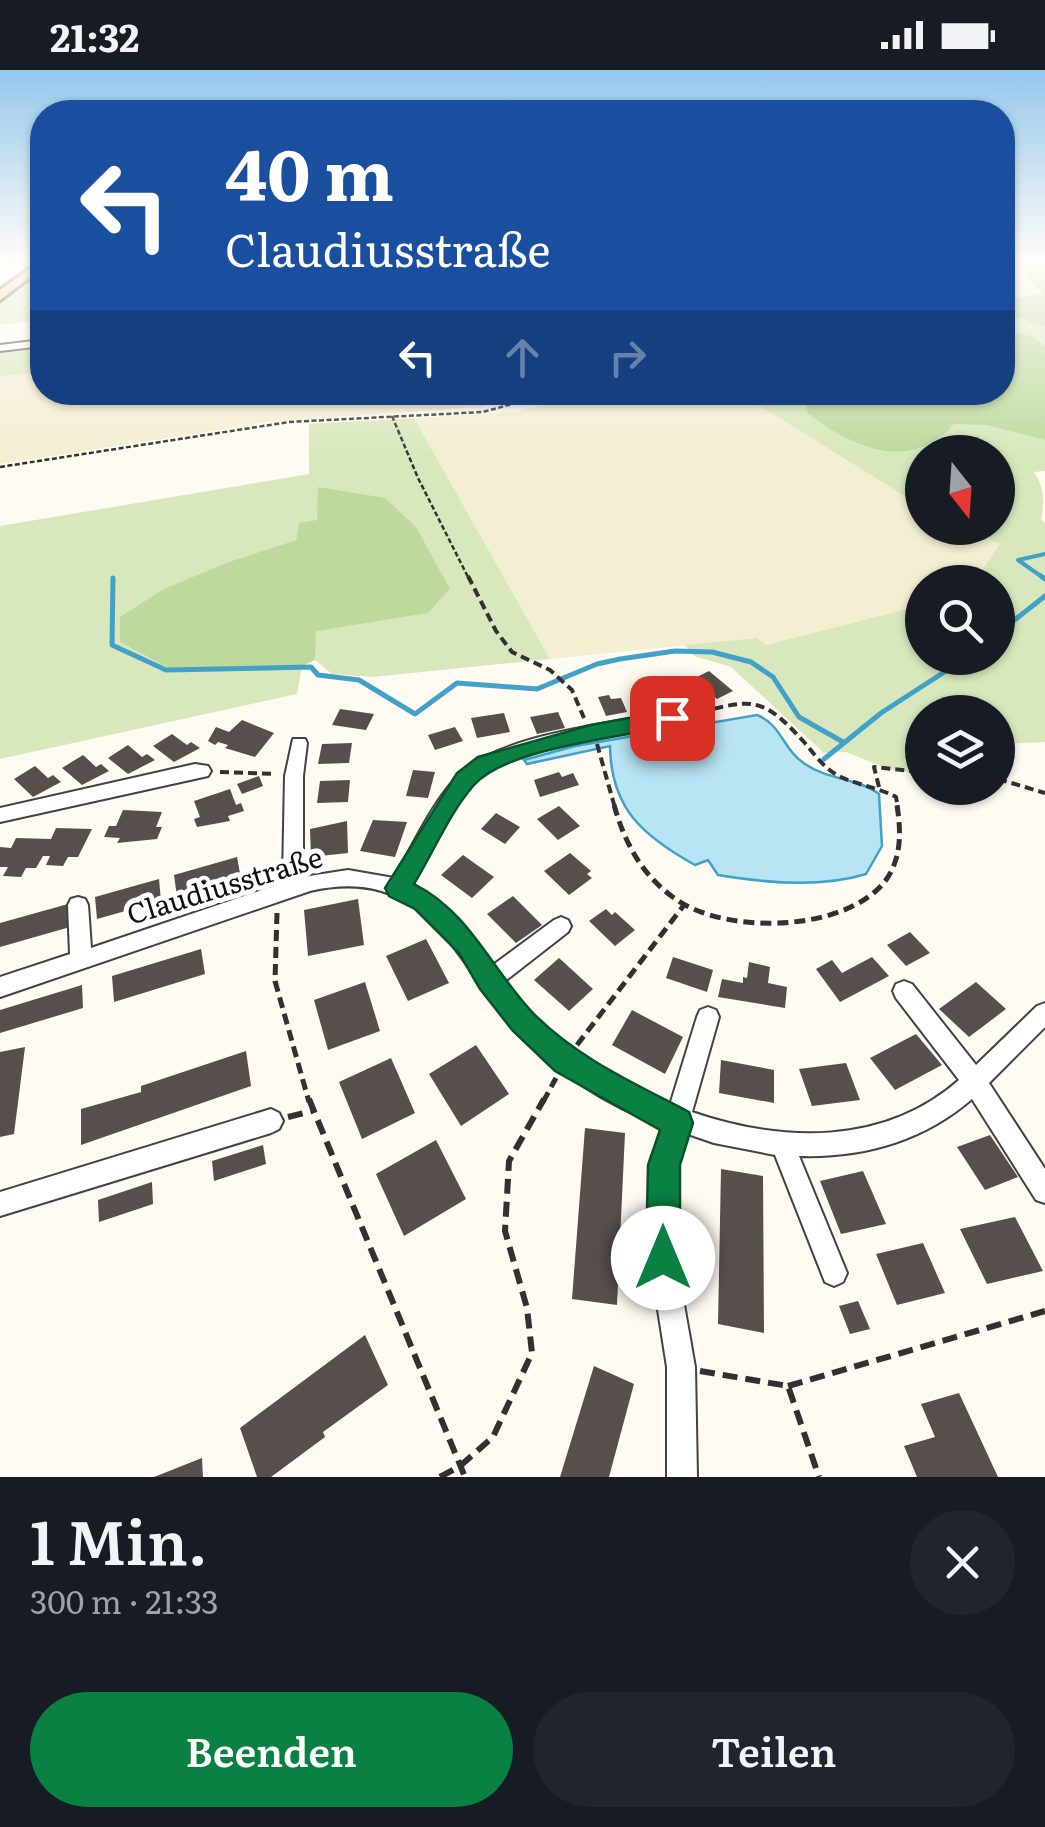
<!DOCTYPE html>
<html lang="de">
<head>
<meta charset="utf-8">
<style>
	body { margin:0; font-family:Literata,serif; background:#20242c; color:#f1f3f6; height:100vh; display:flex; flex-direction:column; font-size:38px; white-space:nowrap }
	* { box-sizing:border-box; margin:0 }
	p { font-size:32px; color:#9ea1a6 }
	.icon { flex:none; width:55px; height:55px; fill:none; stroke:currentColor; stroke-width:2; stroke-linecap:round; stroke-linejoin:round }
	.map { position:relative; height:1407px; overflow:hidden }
	.sheet { display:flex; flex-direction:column; background:#171b24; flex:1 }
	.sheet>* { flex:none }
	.top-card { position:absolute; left:30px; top:30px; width:985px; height:305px; border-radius:40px; box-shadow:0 2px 8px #0004; background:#1a4fa0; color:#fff; overflow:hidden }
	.needle { width:65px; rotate:163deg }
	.buttons { position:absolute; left:905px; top:365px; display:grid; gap:20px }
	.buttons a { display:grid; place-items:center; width:110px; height:110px; border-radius:50%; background:#171b24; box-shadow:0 2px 8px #0004; font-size:50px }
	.pin { position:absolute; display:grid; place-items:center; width:85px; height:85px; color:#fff; margin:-42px; border-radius:20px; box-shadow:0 5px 15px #0006 }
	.me { position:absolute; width:110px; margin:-55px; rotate:0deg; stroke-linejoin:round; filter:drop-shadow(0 0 8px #0008) }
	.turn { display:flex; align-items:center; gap:35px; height:210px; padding:0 30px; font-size:45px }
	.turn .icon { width:130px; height:130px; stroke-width:2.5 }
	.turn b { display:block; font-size:70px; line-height:85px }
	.lanes { display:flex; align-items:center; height:95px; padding:0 30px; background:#0003; justify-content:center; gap:50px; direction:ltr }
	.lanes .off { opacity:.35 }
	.round { display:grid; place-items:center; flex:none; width:105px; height:105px; border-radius:52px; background:#20242c }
	.summary { display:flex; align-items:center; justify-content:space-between; height:170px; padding:0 30px }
	h1 { font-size:60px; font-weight:600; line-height:75px }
	.cta { display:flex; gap:20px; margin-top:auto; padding:20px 30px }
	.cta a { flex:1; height:115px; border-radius:60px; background:#0b8043; color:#fff; font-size:40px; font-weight:600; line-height:115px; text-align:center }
	.cta a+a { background:#20242c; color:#f1f3f6 }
	.status { display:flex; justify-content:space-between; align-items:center; height:70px; padding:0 50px; background:#171b24; direction:ltr }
	.status svg { height:28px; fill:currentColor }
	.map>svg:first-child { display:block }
	.farmland { fill:#f4eed2 }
	.green { fill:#d8e8bc }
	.forest { fill:#bdd99b }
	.water { fill:#b8e4f4; stroke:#41a1c9; stroke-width:2.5 }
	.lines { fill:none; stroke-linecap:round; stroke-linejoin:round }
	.stream-far2 { stroke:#41a1c9; stroke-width:2.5 }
	.stream-far1 { stroke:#41a1c9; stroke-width:4 }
	.stream { stroke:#41a1c9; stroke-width:5 }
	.building { fill:#574f4c }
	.minor-casing { stroke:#424242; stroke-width:4 }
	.major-casing { stroke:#202020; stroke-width:6 }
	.path-far3 { stroke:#313131; stroke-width:2.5; stroke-dasharray:5 2.5; stroke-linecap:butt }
	.path-far2 { stroke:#313131; stroke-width:4; stroke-dasharray:9 5; stroke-linecap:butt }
	.path-far1 { stroke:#313131; stroke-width:5; stroke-dasharray:11 6; stroke-linecap:butt }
	.path { stroke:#313131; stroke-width:6; stroke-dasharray:15 8; stroke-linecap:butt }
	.minor { fill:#fff; fill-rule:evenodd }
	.major { fill:#f4c56c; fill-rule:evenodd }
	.route { fill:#0b8043; stroke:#07532c; stroke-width:2.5 }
	.labels { text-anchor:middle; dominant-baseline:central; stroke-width:10; stroke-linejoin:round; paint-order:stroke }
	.street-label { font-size:28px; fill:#0f0f0f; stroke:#fff }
</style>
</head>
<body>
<div class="status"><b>21:32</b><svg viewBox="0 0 49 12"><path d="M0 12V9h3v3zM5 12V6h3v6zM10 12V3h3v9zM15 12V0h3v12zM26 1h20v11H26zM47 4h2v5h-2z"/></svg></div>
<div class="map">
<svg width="1045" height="1407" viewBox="0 0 1045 1407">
	<rect width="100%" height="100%" fill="#fffbf2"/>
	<g class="farmland">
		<path d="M1003 194 1021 197 1042 225 1003 230Z"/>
		<path d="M42 301V322H507L511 327 481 337 268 352 0 394V307Z"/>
		<path d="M592 323H739L922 437V458H966L1000 474 974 512H922V535L766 575 757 568 550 589 414 348 515 342Z"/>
	</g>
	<g class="green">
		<path d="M36 190H42V250L0 255V229L15 211 8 210Z"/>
		<path d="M1011 244 1045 257V401L1034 402C1044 416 1045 433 1041 449L1045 453V672L998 674V642H922V704L888 699 846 682 824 683 731 597 694 586 685 575 757 568 766 575 922 535V588H998V512H974L1000 474 966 458H998V382H922V437L739 323 1002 322 1003 246Z"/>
		<path d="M42 274V301L0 307V280Z"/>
		<path d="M414 348 550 589 373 607 332 604 315 590 317 452 299 453 296 470C233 490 175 512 120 548V572L168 598 302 596 297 624 0 689V456L309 404V354Z"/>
	</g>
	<g class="forest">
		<path d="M1003 190H1045V257L1003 242V230L1042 224 1021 197 1003 194Z"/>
		<path d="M1014 263 1032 266 1045 276V370L987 355 954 354C909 404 853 377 808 344L804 323 1002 322 1003 264Z"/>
		<path d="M318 417 385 428 416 457 450 519 428 543 316 561 315 590 302 596 168 598 120 572V547L164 519 229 492 296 470 299 453 317 450Z"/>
	</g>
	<path class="water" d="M757 645C782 655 783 680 805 694 828 710 858 708 879 724L882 776 866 804C821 818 765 813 718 805L708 790 695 795C643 766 611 739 610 676L527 694 524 690 575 676Z"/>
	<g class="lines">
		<path class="stream-far2" d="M0 192 11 190"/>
		<path class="stream-far1" d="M1045 509 1018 490 1045 484"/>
		<g class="stream">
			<path d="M1041 506 1045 509"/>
			<path d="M113 508 112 575 166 600 311 597 318 605 359 610 415 644 457 613 537 619 597 594 620 589 675 581 712 582 751 592 773 607 799 647 843 672"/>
			<path d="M998 563 1045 526"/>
			<path d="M824 689 881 643 966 588"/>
		</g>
	</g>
	<g class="building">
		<path d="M709 601 733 621 717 629 693 609Z"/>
		<path d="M675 609 684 625 659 629 651 614Z"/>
		<path d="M609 625 611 629 621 628 627 642 606 646 598 627Z"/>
		<path d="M340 639 374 644 366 660 332 655Z"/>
		<path d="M558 642 565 658 537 664 530 647Z"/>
		<path d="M504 643 510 662 477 668 471 648Z"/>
		<path d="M242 650 274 663 255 687 225 678 228 675 218 672 215 675 208 671 216 657 229 662Z"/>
		<path d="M455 657 463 671 435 680 428 665Z"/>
		<path d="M172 664 187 675 191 672 200 678 174 692 153 676Z"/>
		<path d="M352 673 349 693 318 694 322 674Z"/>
		<path d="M128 675 142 687 147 684 155 690 128 704 108 688Z"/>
		<path d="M83 685 96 697 101 694 109 701 82 715 62 698Z"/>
		<path d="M35 696 48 708 53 705 61 712 33 727 14 709Z"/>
		<path d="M413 700 435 702 428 728 406 726Z"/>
		<path d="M559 702 562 707 573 703 579 715 540 727 534 710Z"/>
		<path d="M259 706 263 716 242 724 237 714Z"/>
		<path d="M350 710 348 732 317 733 320 711Z"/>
		<path d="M230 719 236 735 241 733 244 741 228 746 230 751 197 757 194 749 200 747 194 731Z"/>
		<path d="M559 736 580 756 558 770 537 749Z"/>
		<path d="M123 740 162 742 156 757H162L157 769 117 773 120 768 104 767 109 756H116Z"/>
		<path d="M496 743 520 757 505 774 481 759Z"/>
		<path d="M373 750 407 752 395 787 360 781Z"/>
		<path d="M347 751 348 783 311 787 310 759Z"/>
		<path d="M56 758 92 759 78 787H68L63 796 46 795 50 786H43L36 798H26L21 807 3 806 8 797H0V777L11 778 16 768 51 769Z"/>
		<path d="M570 783 591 801 587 804 592 808 569 825 544 801Z"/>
		<path d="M463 785 494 807 472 828 441 805Z"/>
		<path d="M237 787 241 809 177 827 174 805Z"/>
		<path d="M159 809 161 831 97 849 95 827Z"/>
		<path d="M513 826 542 855 516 873 487 844Z"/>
		<path d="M358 829 364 875 308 886 304 840Z"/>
		<path d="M68 834 70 857 0 877V853Z"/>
		<path d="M606 839 612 845 615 842 635 860 615 876 589 851Z"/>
		<path d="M910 862 930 883 906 896 887 875Z"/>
		<path d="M426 869 449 913 408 931 386 886Z"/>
		<path d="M201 879 205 904 114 932 112 906Z"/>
		<path d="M673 887 713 900 707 922 666 908Z"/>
		<path d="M872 887 889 906 840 932 816 899 832 890 842 903Z"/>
		<path d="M559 888 593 919 569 941 534 910Z"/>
		<path d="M749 892 770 897 768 913 787 917 785 938 718 927 722 909 743 913V907L747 908Z"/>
		<path d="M365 912 380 961 328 980 314 930Z"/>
		<path d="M976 912 1006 939 969 967 939 939Z"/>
		<path d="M82 915 83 938 0 963V940Z"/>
		<path d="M632 940 683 967 665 1004 612 975Z"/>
		<path d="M916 964 942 995 895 1020 870 988Z"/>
		<path d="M476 975 509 1024 461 1056 429 1004Z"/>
		<path d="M25 977 14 1064 0 1067V982Z"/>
		<path d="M246 981 251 1016 81 1075V1039L141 1022V1016Z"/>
		<path d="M391 988 415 1043 362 1069 339 1012Z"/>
		<path d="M721 990 774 1000V1033L719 1023Z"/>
		<path d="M846 993 860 1030 812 1036 799 999Z"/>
		<path d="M585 1058 625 1063 617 1235 572 1229Z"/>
		<path d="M990 1065 1018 1107 985 1120 957 1077Z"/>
		<path d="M436 1070 466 1129 404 1166 376 1104Z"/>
		<path d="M263 1075 266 1094 214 1111 212 1091Z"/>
		<path d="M721 1099 763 1106 764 1263 718 1254Z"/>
		<path d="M863 1101 886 1154 841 1164 820 1111Z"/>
		<path d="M152 1112 153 1134 99 1152 98 1130Z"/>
		<path d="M1015 1147 1043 1201 987 1214 960 1159Z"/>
		<path d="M923 1173 945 1223 897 1235 876 1184Z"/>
		<path d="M858 1231 870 1259 850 1264 839 1236Z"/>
		<path d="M365 1265 388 1315 323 1362 325 1367 271 1407H257L240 1358Z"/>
		<path d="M594 1296 634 1314 609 1407H560Z"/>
		<path d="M959 1323 998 1407H917L904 1376 935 1367 921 1334Z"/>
		<path d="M202 1388 203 1407H154Z"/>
	</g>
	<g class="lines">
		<defs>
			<g id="minor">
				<path d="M42 270V276L0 281V275Z"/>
				<path d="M672 642 680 648 678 652C620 667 513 670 471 715 445 743 429 781 410 814 447 830 471 864 493 895L554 850 561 847 568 850 571 856 568 862 505 911C545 967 605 1012 670 1035L697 947 700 940 708 937 716 940 719 947 692 1042C782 1073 884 1076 959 1010L896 928 893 921 896 914 904 911 912 914 976 995 1037 936 1045 933V957L989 1013 1045 1099V1133L1036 1130 972 1029C923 1071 864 1088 799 1086L847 1203 843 1212 834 1216 825 1212 775 1085 714 1073 685 1063 676 1095V1189L695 1297 697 1407H667V1297L650 1189 652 1095 664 1056C607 1036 550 999 511 953 451 883 424 795 310 821L0 927V907L70 884 68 835 71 829 78 827 85 829 88 835 91 878 277 815 283 806 285 706 293 669H305L307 673 303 706V807L348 800 394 808C414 774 432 732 460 704 500 665 616 652 672 642Z"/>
				<path d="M195 694 208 696 211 701 208 706 0 752V738Z"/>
				<path d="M271 1039 279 1043 283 1051 279 1059 271 1063 0 1146V1122Z"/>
			</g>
			<path id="major" d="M42 190V198L0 230V220Z"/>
		</defs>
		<use href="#minor" class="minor-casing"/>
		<use href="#major" class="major-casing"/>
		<g class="path-far3">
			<path d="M392 346 418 408 469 509"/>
			<path d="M0 397 289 352 483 342 556 322"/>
		</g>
		<g class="path-far2">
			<path d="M468 506 496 561 512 582 550 600 572 620 584 648"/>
			<path d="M687 645C750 631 758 621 804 672 812 681 821 694 831 701 848 714 876 716 896 727L898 738"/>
			<path d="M597 674 615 738"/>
			<path d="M220 702 275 704"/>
			<path d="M998 709 1045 723"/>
			<path d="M879 717 874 697 922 702"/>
		</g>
		<g class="path-far1">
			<path d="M614 735C625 774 643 807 677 830 728 865 847 862 886 810 902 787 901 761 897 735"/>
			<path d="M277 843 275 911 309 1032"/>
			<path d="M577 975 684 835"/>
			<path d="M543 1032 556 1008"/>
		</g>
		<g class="path">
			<path d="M309 1029 465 1407"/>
			<path d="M288 1047 312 1041"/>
			<path d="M700 1301 788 1316 819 1407"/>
			<path d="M788 1316 1045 1241"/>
			<path d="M440 1407 460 1396 493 1367 532 1283 527 1238 505 1161 509 1091 544 1029"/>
		</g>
		<use href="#minor" class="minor"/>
		<use href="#major" class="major"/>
	</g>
	<linearGradient id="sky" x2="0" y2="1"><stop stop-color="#95c7ed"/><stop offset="0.49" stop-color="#fffdf9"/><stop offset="1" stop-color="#fffdf9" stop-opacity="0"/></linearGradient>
	<rect width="1045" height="387" fill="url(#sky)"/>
	<path class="route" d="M672 640 680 642 683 648 680 653C628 668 509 676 474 715 450 742 433 783 414 814 470 842 492 900 533 943 577 988 634 1013 689 1042L693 1053 680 1095V1188L675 1200 663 1205 651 1200 646 1188 648 1095 660 1060 555 1001 513 961 480 919 459 883 415 839 389 826 385 818 457 703 478 687 591 655Z"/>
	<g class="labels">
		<g class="street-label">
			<text transform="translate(224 814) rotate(-17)">Claudiusstraße</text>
		</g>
	</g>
</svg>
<div class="buttons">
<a><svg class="needle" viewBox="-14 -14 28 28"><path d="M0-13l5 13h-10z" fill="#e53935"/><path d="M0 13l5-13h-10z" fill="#9ea1a6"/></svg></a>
<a><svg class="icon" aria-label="search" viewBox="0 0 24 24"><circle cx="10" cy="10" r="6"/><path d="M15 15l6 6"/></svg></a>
<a><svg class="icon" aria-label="layers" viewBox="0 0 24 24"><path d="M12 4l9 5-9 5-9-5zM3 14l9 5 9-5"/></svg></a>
</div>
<div class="pin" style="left:672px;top:648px;background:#d93025"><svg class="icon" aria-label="arrive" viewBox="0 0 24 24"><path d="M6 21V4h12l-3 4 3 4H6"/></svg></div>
<svg class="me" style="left:663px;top:1188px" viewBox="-20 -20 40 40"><circle r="19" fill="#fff"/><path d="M0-13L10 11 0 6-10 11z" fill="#0b8043"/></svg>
<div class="top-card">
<div class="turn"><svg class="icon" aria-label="left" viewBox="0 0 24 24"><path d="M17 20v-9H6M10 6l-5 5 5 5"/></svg><div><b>40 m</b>Claudiusstraße</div></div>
<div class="lanes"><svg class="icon" aria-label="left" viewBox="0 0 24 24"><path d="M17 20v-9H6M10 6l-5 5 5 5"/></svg><svg class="icon off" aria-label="ahead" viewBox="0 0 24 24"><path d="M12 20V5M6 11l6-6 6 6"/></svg><svg class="icon off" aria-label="right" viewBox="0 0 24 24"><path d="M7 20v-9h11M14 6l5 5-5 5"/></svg></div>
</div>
</div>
<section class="sheet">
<div class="summary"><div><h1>1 Min.</h1><p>300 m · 21:33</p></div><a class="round"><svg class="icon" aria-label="close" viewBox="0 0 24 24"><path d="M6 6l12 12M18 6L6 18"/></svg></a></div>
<div class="cta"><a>Beenden</a><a>Teilen</a></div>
</section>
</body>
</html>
